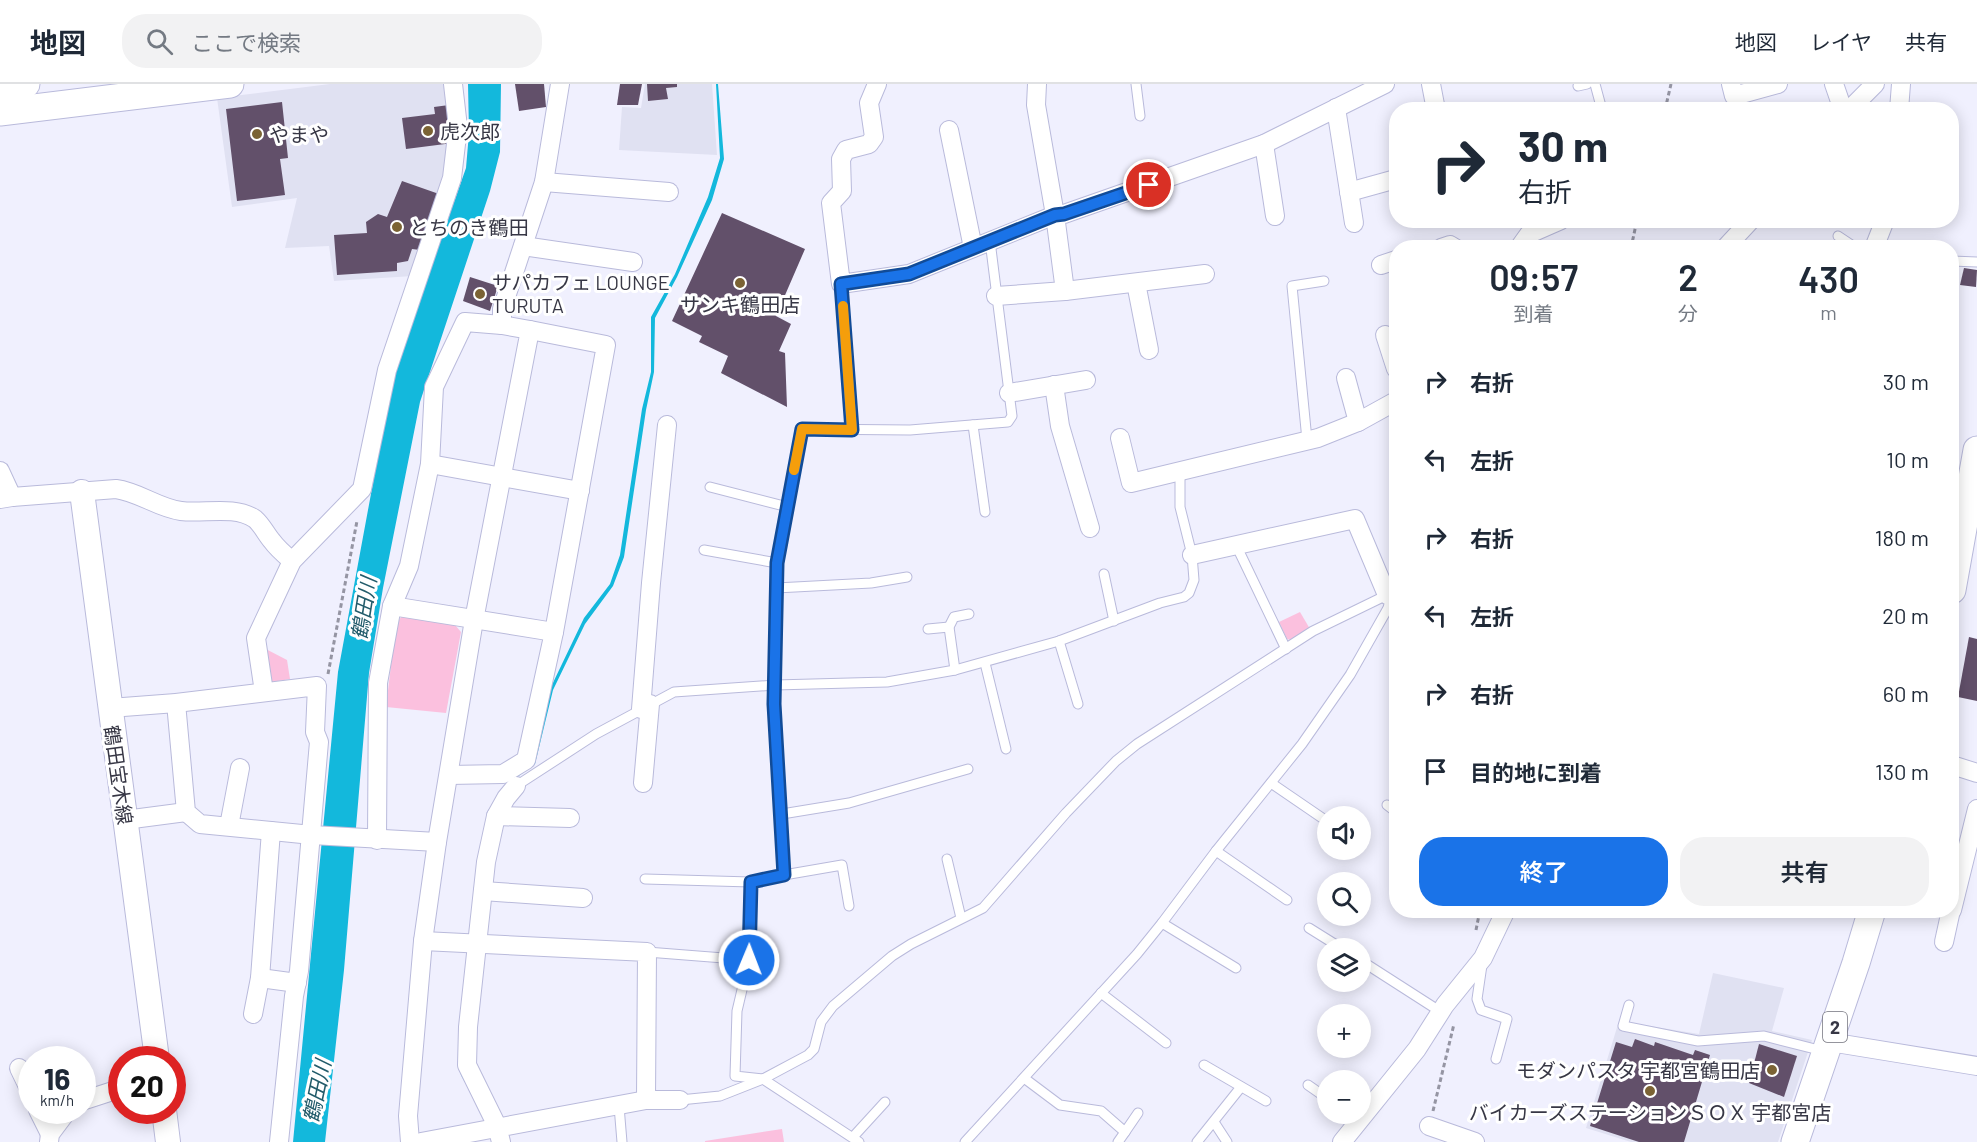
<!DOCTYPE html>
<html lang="ja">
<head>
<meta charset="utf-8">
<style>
	body { margin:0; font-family:Barlow,"Noto Sans JP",sans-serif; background:#f2f2f3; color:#1f2937; height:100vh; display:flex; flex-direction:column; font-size:22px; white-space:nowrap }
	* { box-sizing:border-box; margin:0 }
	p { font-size:20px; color:#747a83 }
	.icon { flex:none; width:33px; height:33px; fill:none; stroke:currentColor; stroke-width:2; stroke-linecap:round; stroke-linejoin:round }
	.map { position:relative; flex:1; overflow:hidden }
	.side { position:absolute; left:1389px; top:156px; width:570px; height:678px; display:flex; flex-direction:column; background:#fff; border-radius:24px; box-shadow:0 3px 15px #0003 }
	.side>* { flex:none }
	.top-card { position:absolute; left:1389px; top:18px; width:570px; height:126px; border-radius:24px; box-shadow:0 3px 15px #0003; background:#fff; color:#1f2937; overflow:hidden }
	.tools { position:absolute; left:1317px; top:722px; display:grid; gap:12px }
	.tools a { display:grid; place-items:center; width:54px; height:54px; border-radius:50%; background:#fff; box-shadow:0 3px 15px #0003; font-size:30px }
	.speed { position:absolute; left:18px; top:962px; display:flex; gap:12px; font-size:30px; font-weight:700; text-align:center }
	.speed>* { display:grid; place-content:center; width:78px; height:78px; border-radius:50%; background:#fff; box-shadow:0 3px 15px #0003; line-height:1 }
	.speed small { font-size:15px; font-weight:400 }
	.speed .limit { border:9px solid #d22; background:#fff; color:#111 }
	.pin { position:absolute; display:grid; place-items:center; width:51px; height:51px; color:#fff; margin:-26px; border:3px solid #fff; border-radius:50%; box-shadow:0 2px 6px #0007 }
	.me { position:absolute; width:66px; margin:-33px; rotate:1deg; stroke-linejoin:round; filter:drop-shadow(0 0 4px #0008) }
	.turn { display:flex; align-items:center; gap:21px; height:126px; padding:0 30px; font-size:27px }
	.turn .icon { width:78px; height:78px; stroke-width:2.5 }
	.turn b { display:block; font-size:42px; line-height:51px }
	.eta { display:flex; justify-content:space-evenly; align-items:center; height:102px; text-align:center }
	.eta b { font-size:36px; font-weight:600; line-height:42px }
	.cta { display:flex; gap:12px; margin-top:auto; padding:12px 30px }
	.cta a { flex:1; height:69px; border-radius:24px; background:#1a73e8; color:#fff; font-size:24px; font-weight:600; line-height:69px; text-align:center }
	.cta a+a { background:#f2f2f3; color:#1f2937 }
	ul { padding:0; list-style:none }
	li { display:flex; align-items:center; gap:18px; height:78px; padding:0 30px }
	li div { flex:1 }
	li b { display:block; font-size:22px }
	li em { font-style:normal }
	header { display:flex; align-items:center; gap:36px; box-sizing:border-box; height:84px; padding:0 30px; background:#fff; border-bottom:2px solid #e0e1e3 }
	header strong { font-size:28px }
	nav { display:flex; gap:33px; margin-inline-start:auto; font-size:21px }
	.search { width:420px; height:54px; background:#f2f2f3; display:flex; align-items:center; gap:15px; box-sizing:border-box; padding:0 21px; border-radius:24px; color:#747a83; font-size:22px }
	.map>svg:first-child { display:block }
	.built { fill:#e0e1f2 }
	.green { fill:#fbc0de }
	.water { fill:#13b8dc }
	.building { fill:#62506a }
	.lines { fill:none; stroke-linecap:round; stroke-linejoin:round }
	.lane-casing { stroke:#b9badb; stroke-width:11 }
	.street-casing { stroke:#b9badb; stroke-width:20 }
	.secondary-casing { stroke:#b9badb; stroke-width:26 }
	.primary-casing { stroke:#b9badb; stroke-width:29 }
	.path { stroke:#9595a3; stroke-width:3; stroke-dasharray:4.5 3; stroke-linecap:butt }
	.lane { stroke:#fff; stroke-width:9 }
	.street { stroke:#fff; stroke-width:18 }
	.secondary { stroke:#fff; stroke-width:24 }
	.primary { stroke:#fff; stroke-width:27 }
	.route-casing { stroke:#114b97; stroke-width:15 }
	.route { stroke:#1a73e8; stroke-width:10 }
	.slow { stroke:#f59e0b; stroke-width:10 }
	.poi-dot { fill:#7b6334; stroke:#fff; stroke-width:2 }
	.labels { text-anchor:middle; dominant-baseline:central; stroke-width:6; stroke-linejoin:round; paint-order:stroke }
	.shield { fill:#fff; stroke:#73737d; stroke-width:1.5 }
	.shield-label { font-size:18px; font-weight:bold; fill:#373745 }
	.poi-label { font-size:20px; fill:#373745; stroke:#fff; text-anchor:start }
	.street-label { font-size:20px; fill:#373745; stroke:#fff }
	.water-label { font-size:21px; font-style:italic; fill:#235c6b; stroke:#fff }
</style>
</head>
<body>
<header>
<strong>地図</strong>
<div class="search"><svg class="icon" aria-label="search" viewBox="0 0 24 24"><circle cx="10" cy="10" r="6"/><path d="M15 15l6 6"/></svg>ここで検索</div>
<nav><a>地図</a><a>レイヤ</a><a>共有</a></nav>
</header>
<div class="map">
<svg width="1977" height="1058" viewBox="0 0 1977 1058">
	<rect width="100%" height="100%" fill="#f0f0fe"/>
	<g class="built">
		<path d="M330 0H443L455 46 447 94 413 192 334 197 329 162 285 164 297 114 232 123 217 14Z"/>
		<path d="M645 0H712L717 71 619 66 622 23 641 24Z"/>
		<path d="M1713 889 1784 904 1772 947 1812 956 1778 1058H1631L1586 1044 1619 937 1699 950Z"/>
	</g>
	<g class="green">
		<path d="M1300 528 1310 545 1294 557 1287 555 1279 538Z"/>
		<path d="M402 532 455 541 461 548 446 629 386 623 396 540Z"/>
		<path d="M262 563 287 576 290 595 272 598 266 593Z"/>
		<path d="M782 1045 784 1058H705V1057Z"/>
	</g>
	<g class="water">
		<path d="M468 0H501L500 68 490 107 420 318 383 504 369 589 344 886 325 1058H293L338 588 393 291 466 84 469 49Z"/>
		<path d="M716 0H718L724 75 712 116 677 193 655 234 654 288 646 326 624 473 613 502 585 540 553 606 535 680 513 696 504 708 462 969 483 1031 461 991 459 980 460 931 479 774 488 728 502 704 512 693 550 605 584 534 610 500 620 471 642 325 651 288V233L675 190 708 113 720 74Z"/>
	</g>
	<g class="building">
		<path d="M515 0H544L546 23 519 27Z"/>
		<path d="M620 0H642L638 21H617Z"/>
		<path d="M647 0H677V3L666 4 668 15 648 17Z"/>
		<path d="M282 18 288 74 280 75 285 111 237 117 226 25Z"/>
		<path d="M449 21 453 59 406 65 402 34 435 30 434 23Z"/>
		<path d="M402 97 439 110 420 166 412 165 408 177 397 179V187L337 191 334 151 367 149 366 138 378 130 387 133Z"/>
		<path d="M722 129 805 165 776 232 791 240 779 267 785 269 787 323 721 289 728 272 699 258 702 252 672 237Z"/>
		<path d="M1964 184 1977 186 1976 203 1960 201Z"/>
		<path d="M470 193 498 202 490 227 463 217Z"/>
		<path d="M1969 553 1977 555V617L1958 613Z"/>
		<path d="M1635 955 1654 962 1655 958 1693 971 1695 966 1710 971 1684 1058H1639L1590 1042 1616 958 1632 963Z"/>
		<path d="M1759 960 1797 972 1784 1013 1749 999Z"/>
	</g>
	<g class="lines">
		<defs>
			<g id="lane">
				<path d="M1136 0 1140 32"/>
				<path d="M1595 0 1602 26"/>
				<path d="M1578 2 1587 0"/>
				<path d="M1838 152 1856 164"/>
				<path d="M1952 177 1977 178"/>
				<path d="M841 200 852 346"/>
				<path d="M973 341 985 428"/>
				<path d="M1307 356 1292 202 1324 197"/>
				<path d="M710 403 788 423"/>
				<path d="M1236 461 1286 565"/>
				<path d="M704 466 777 479"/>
				<path d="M1104 490 1114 537"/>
				<path d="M776 504 871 499 907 493"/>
				<path d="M928 545 949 543"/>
				<path d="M1059 557 1078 620"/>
				<path d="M985 579 1006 665"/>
				<path d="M955 586 949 543 954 533 969 530"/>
				<path d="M1271 699 1328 738"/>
				<path d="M516 702 596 650 674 608 775 601 887 598 955 586 1059 557 1160 519 1184 513 1189 509 1194 496 1192 471 1180 423V387"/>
				<path d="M1387 721 1396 728"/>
				<path d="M782 730 849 719 968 685"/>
				<path d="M1216 767 1287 816"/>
				<path d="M947 775 961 834"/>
				<path d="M784 791 751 798 749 876 737 927 735 992 763 995 859 1058"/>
				<path d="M645 795 751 798"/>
				<path d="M849 822 842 781 784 791 774 620 777 479 802 345 910 346 1008 338 1012 332 990 157"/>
				<path d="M1162 839 1236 884"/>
				<path d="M1309 844 1341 864"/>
				<path d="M647 868 749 876"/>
				<path d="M1360 876 1441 928"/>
				<path d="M1482 881 1477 915 1481 926 1507 935 1496 975"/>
				<path d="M1101 909 1166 959"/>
				<path d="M1629 921 1623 942 1698 957 1764 952 1823 967"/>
				<path d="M1204 981 1266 1017"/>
				<path d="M1024 994 1060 1021 1101 1027 1125 1048 1118 1058"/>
				<path d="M1308 1001 1328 1015"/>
				<path d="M680 1016 720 1012 763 995 808 971 814 965 821 938 833 922 892 872 911 860 983 824 1066 729 1116 677 1137 660 1313 547 1387 511 1396 509"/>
				<path d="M619 1022 622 1058"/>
				<path d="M1214 1038 1227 1058"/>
				<path d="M1125 1048 1138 1029"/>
				<path d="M853 1053 885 1018"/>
				<path d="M965 1058 1137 870 1162 839 1216 767 1302 660 1350 591 1388 524 1390 516 1387 511"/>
				<path d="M1197 1058 1241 1003"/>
			</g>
			<g id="street">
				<path d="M877 0 869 19 874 53 869 60 846 66 841 75 842 107 831 119 841 200 909 190 1055 131 1064 130 1264 60 1385 0"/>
				<path d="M1037 0 1036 21 1055 131 1065 207"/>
				<path d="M1431 0 1436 26"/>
				<path d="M1731 0 1734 12 1778 0"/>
				<path d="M1834 0 1843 26"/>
				<path d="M1336 24 1354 139"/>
				<path d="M1849 26 1875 0"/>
				<path d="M1899 26 1901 0"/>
				<path d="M949 46 973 164"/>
				<path d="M1264 60 1275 132"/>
				<path d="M544 98 669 108"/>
				<path d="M1349 108 1396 95"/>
				<path d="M523 162 633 178"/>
				<path d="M1441 164 1450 161 1455 164"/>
				<path d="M1519 164 1529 150 1561 136"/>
				<path d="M1725 164 1751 136"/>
				<path d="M1874 164 1885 136"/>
				<path d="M1381 181 1396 176"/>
				<path d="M1136 199 1149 266"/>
				<path d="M996 212 1065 207 1205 190"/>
				<path d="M1385 251 1396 285"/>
				<path d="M1346 294 1358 338"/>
				<path d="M1054 301 1060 342 1090 444"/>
				<path d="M1009 309 1086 296"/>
				<path d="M1120 354 1131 399 1318 354 1358 338 1396 317"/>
				<path d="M430 380 580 407"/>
				<path d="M0 387 12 413 0 415"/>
				<path d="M12 413 116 405C139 408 158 424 181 427 204 430 234 421 255 435 262 441 266 450 272 457 277 464 285 471 292 477"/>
				<path d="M1192 471 1355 435 1387 511"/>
				<path d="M392 522 554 548"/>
				<path d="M264 608 256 554 292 477 362 405 387 286 452 94 458 43 453 0"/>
				<path d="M176 619 186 728 200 740 312 751 437 758"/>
				<path d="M110 624 176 619 317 602 315 648 319 658 299 887 294 912 279 1058"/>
				<path d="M641 625 651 499 667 341"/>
				<path d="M1952 681 1977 689"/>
				<path d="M449 691 503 690 526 676 554 548 606 261 530 246"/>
				<path d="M643 699 650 620"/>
				<path d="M496 732 570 734"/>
				<path d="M125 736 186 728"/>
				<path d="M229 742 240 684"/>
				<path d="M377 756 378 599 392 522 409 482 430 380 434 303 465 238 502 241"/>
				<path d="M483 807 583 814"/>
				<path d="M1952 826 1977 725"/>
				<path d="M423 857 647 868 646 1016"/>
				<path d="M1944 858 1951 826"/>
				<path d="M260 894 297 899"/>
				<path d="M253 930 260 894 271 747"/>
				<path d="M1830 958 1977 982"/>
				<path d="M19 984 32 1011"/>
				<path d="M82 1017 122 1004"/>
				<path d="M38 1026 50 1050"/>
				<path d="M1429 1042 1475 1058"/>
				<path d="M49 1058 50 1050 68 1026"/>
				<path d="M410 1058 408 1032 423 857 437 758 474 536 530 246 502 241V225L544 98 560 0"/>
				<path d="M421 1058 646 1016H680"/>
				<path d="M501 1058 497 1042 467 981 468 943 486 778 496 732 506 714 516 702"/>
				<path d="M1342 1058 1417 965 1445 921 1483 874 1506 826"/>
			</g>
			<g id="secondary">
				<path d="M82 408 157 975"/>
				<path d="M164 1026 168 1058"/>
			</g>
			<g id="primary">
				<path d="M0 3 26 0"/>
				<path d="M0 28 230 0"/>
				<path d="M1952 506 1977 366"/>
				<path d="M1795 1058 1856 879 1872 826"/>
			</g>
		</defs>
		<use href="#lane" class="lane-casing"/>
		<use href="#street" class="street-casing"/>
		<use href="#secondary" class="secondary-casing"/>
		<use href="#primary" class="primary-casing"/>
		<g class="path">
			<path d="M1665 26 1671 0"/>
			<path d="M1631 164 1637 136"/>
			<path d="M328 590 357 437"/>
			<path d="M1476 846 1480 826"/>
			<path d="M1433 1027 1454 940"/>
		</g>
		<use href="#lane" class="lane"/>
		<use href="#street" class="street"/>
		<use href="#secondary" class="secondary"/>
		<use href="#primary" class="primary"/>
	</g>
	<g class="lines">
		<defs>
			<path id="route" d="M749 876 751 798 784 791 774 620 777 479 802 345 852 346 841 200 909 190 1055 131 1064 130 1149 101"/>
		</defs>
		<use href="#route" class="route-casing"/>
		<use href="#route" class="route"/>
		<path class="slow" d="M794 386 802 345 852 346 843 222"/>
	</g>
	<g class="poi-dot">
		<circle cx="428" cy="47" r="6"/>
		<circle cx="257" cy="50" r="6"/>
		<circle cx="397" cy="143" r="6"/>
		<circle cx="740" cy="199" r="6"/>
		<circle cx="480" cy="210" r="6"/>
		<circle cx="1772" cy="986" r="6"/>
		<circle cx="1650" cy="1007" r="6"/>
	</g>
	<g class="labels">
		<rect class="shield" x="1823" y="928" width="24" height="30" rx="4.5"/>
		<g class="shield-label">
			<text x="1835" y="943">2</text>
		</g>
		<g class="poi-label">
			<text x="440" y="47">虎次郎</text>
			<text x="269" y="50">やまや</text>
			<text x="409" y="143">とちのき鶴田</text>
			<text x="492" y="198">サパカフェ LOUNGE<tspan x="492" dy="23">TURUTA</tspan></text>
			<text x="740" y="220" text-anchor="middle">サンキ鶴田店</text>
			<text x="1760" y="986" text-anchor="end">モダンパスタ 宇都宮鶴田店</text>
			<text x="1650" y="1028" text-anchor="middle">バイカーズステーションＳＯＸ 宇都宮店</text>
		</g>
		<g class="street-label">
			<text transform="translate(119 691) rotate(82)">鶴田宝木線</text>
		</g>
		<g class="water-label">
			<text transform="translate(363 524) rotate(-81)">鶴田川</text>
			<text transform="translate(316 1007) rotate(-78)">鶴田川</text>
		</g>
	</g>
</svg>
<div class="tools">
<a><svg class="icon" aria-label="sound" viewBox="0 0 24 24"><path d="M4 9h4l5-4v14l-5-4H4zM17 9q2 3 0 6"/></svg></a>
<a><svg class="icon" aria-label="search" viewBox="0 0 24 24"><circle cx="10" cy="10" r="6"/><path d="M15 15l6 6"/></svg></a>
<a><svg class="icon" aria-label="layers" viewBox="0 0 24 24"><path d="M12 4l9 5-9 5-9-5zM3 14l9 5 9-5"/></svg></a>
<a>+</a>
<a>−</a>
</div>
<div class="speed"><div>16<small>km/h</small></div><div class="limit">20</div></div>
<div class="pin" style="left:1149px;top:101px;background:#d93025"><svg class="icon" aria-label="arrive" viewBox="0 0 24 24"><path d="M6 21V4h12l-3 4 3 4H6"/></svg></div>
<svg class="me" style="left:749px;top:876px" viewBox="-20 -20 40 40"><circle r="17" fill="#1a73e8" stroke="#fff" stroke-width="3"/><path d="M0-11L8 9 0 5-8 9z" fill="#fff"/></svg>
<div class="top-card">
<div class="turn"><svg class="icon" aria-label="right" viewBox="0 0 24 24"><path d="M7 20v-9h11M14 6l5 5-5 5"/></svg><div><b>30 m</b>右折</div></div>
</div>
<section class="side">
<div class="eta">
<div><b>09:57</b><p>到着</p></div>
<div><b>2</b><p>分</p></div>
<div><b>430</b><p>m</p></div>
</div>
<ul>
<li><svg class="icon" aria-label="right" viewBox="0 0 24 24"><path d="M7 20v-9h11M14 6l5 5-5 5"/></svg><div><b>右折</b></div><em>30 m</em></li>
<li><svg class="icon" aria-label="left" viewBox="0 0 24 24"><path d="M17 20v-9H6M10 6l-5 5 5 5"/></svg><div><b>左折</b></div><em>10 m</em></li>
<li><svg class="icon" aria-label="right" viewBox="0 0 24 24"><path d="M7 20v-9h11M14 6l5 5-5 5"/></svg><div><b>右折</b></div><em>180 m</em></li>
<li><svg class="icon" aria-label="left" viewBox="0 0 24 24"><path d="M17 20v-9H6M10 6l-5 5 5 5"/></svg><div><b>左折</b></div><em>20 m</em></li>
<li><svg class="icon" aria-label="right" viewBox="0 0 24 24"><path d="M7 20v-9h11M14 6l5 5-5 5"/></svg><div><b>右折</b></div><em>60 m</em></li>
<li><svg class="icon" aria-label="arrive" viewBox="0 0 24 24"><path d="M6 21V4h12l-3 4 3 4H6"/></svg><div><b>目的地に到着</b></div><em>130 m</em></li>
</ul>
<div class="cta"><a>終了</a><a>共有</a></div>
</section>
</div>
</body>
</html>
